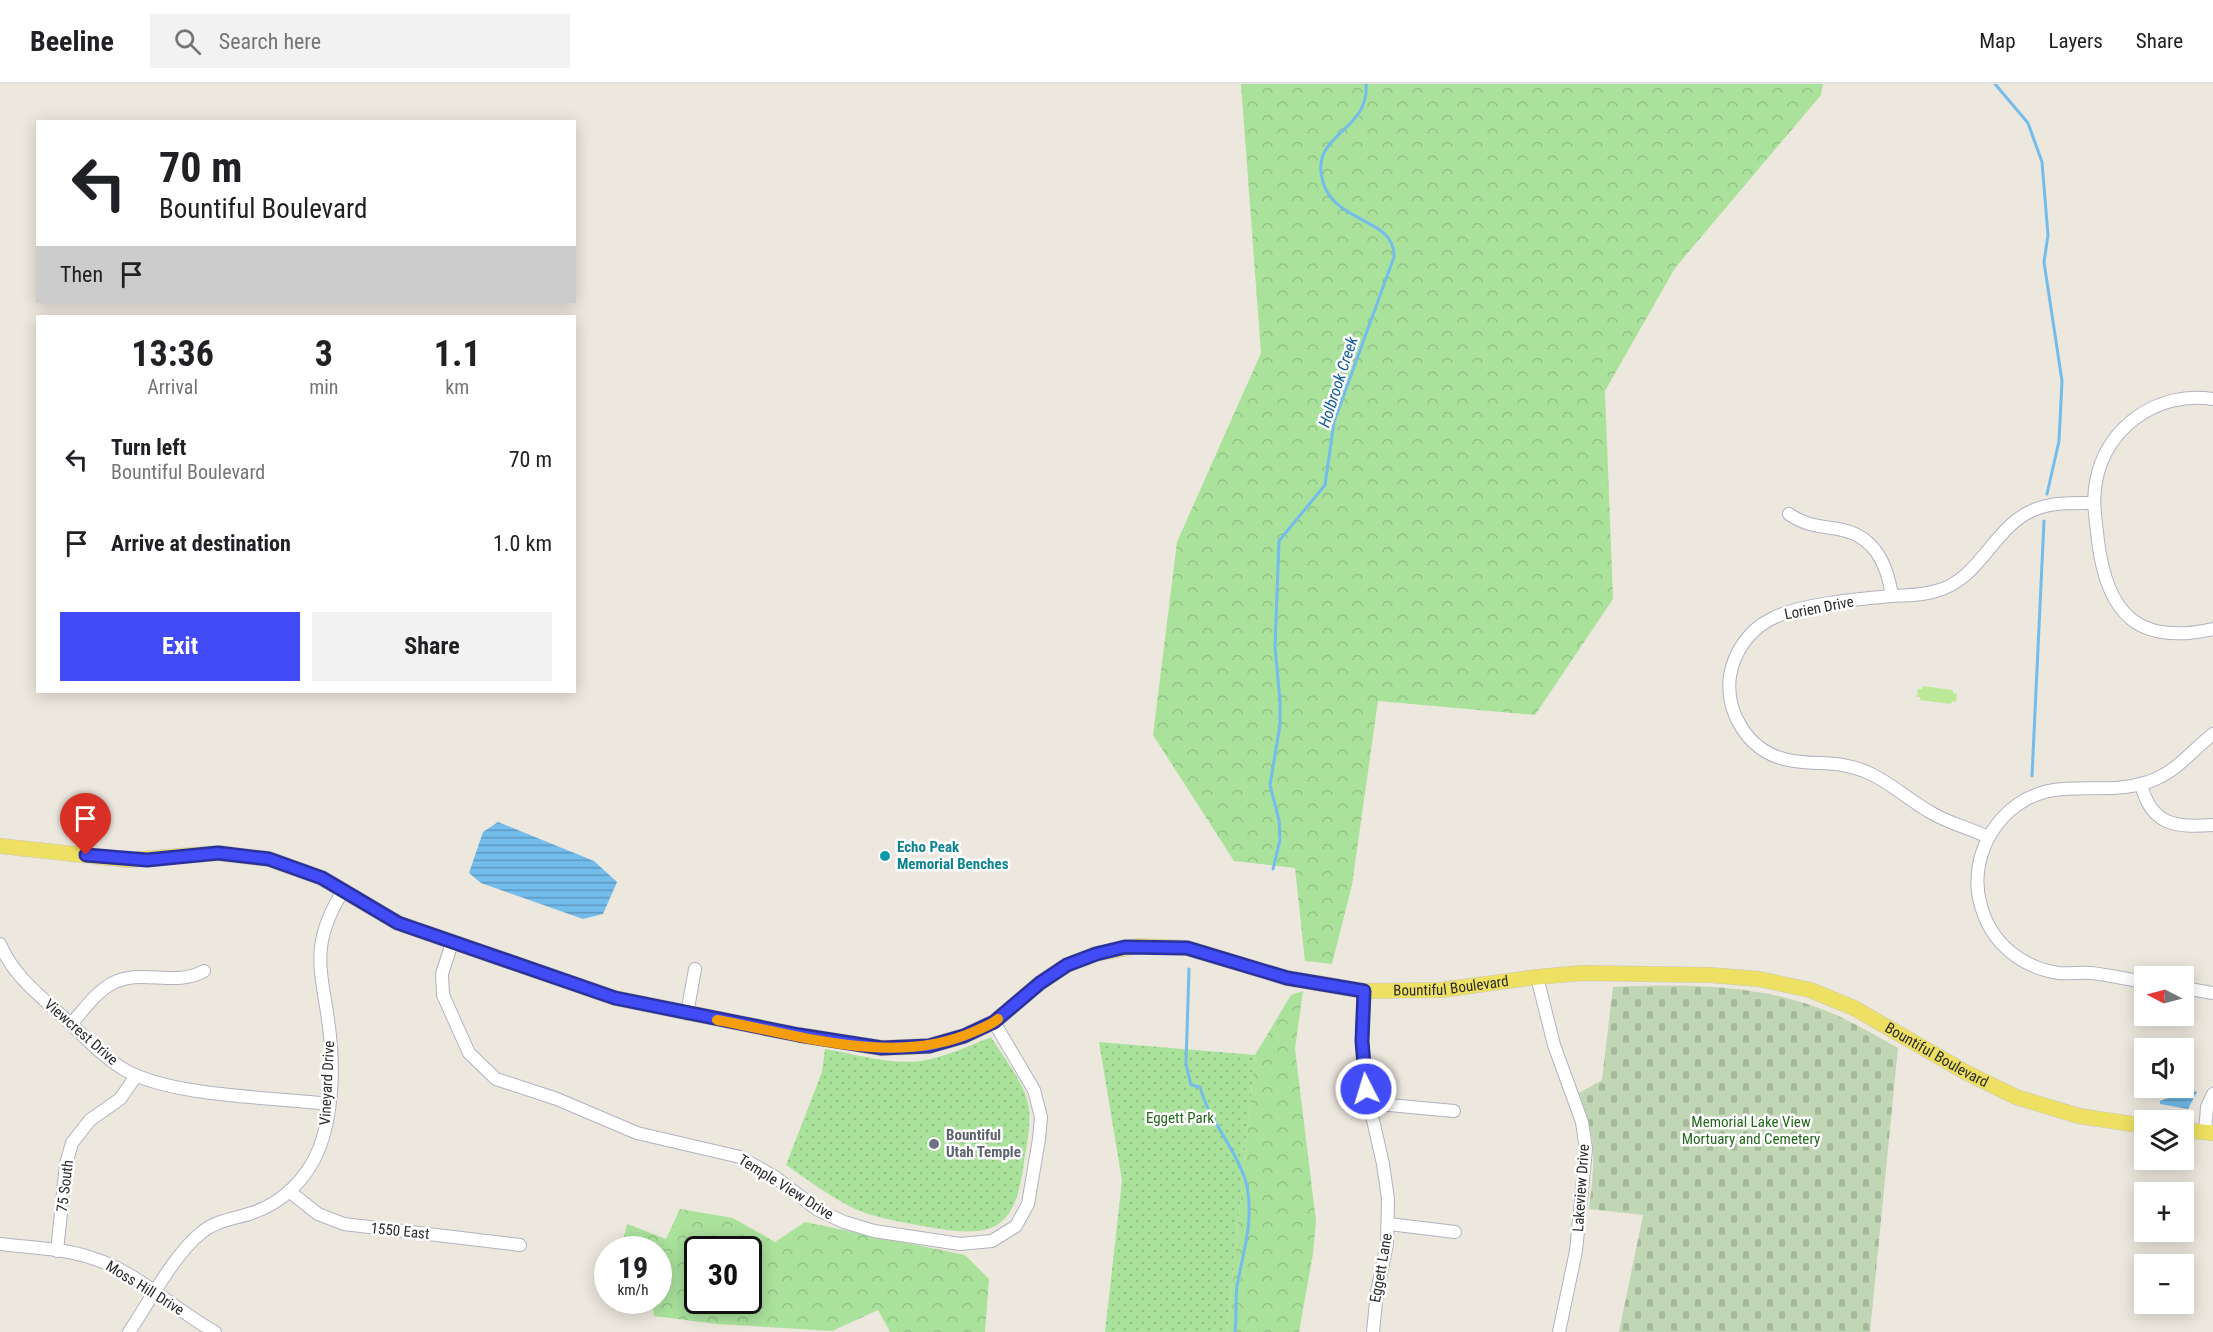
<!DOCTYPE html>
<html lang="en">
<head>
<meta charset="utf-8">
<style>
	body { margin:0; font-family:"Roboto Condensed",sans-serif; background:#f2f2f2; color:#202124; height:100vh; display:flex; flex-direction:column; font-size:22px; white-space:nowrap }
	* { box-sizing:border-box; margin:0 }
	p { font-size:20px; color:#757577 }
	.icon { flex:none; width:33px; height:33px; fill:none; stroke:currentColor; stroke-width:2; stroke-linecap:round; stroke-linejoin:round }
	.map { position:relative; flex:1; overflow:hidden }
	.drawer { position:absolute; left:36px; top:231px; width:540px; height:378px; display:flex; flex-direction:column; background:#fff; border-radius:0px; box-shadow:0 3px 15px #0003 }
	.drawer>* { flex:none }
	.top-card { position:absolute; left:36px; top:36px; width:540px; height:183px; border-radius:0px; box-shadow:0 3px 15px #0003; background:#fff; color:#202124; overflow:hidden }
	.needle { width:39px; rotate:276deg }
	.controls { position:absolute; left:2134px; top:882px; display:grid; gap:12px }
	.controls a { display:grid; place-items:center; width:60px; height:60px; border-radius:0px; background:#fff; box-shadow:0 3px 15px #0003; font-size:30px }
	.speed { position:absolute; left:594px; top:1152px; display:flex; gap:12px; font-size:30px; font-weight:700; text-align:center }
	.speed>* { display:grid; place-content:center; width:78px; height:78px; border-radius:50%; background:#fff; box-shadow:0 3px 15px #0003; line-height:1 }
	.speed small { font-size:15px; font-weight:400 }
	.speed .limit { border:3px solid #111; border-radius:9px; background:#fff; color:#111 }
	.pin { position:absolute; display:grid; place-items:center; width:51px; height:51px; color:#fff; margin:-62px -26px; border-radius:50% 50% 50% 0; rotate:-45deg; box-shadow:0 0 6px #0007 }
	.pin .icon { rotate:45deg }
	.me { position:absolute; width:66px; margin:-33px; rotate:355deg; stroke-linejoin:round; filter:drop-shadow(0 0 4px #0008) }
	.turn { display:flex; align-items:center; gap:21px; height:126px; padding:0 24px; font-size:27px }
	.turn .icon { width:78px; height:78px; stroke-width:2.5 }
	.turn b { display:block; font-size:42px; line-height:51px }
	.then { display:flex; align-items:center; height:57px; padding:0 24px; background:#0003; gap:12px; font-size:22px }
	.eta { display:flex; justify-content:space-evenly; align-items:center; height:102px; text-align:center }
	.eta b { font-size:36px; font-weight:700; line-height:42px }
	.cta { display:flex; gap:12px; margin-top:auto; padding:12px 24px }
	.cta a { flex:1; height:69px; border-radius:0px; background:#414bf6; color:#fff; font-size:24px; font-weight:700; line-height:69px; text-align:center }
	.cta a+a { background:#f2f2f2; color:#202124 }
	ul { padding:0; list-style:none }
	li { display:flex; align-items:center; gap:18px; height:84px; padding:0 24px }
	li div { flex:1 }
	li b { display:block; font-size:22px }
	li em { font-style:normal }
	header { display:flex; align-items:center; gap:36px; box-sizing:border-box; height:84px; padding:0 30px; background:#fff; border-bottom:2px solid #e0e0e0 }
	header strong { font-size:28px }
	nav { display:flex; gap:33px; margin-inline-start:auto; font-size:21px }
	.search { width:420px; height:54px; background:#f2f2f2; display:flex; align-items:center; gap:15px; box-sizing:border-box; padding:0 21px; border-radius:0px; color:#757577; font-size:22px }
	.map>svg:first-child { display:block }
	.grass { fill:url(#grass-dots) }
	.forest { fill:url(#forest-crowns); fill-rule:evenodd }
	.cemetery { fill:url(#cemetery-stones) }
	.pitch { fill:#bce998 }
	.water { fill:url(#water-rules) }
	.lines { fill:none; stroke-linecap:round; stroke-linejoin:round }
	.stream { stroke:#73bcec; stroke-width:3 }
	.minor-casing { stroke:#b1b2bf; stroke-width:14 }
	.major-casing { stroke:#c8c8c8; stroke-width:16 }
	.minor { stroke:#fff; stroke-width:12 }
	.major { stroke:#eee062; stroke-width:15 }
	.route-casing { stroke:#2a31a0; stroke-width:15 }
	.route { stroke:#414bf6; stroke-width:10 }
	.slow { stroke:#f59e0b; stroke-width:10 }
	.culture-dot { fill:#0f9aa8; stroke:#fff; stroke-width:2 }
	.worship-dot { fill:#6b7280; stroke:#fff; stroke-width:2 }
	.labels { text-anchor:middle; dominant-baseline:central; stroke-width:5; stroke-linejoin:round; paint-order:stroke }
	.street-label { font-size:15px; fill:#2b2b2b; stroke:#fff }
	.culture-label { font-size:15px; font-weight:bold; fill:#0d838f; stroke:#fff; text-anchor:start }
	.park-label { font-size:15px; fill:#22681c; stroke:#fff }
	.worship-label { font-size:15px; font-weight:bold; fill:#5b616d; stroke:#fff; text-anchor:start }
	.water-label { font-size:16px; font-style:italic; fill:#10599a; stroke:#fff }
</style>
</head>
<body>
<header>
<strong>Beeline</strong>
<div class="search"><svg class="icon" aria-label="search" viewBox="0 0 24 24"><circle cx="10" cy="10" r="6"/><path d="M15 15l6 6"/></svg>Search here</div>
<nav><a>Map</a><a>Layers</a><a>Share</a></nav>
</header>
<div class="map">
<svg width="2213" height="1248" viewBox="0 0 2213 1248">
	<defs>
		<pattern id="grass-dots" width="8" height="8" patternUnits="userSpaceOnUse" patternTransform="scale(1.5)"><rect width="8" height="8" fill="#aae29c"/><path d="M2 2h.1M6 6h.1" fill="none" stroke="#92c287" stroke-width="1.8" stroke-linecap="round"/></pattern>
		<pattern id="forest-crowns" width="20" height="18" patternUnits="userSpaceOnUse" patternTransform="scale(1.5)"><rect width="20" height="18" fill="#aae29c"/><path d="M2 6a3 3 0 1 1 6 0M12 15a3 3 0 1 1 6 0" fill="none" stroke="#92c287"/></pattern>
		<pattern id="cemetery-stones" width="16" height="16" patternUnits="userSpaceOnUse" patternTransform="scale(1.5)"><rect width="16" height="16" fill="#c1d6b5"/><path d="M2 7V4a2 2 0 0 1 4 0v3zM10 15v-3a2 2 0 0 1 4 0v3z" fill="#a6b89c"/></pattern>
		<pattern id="water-rules" width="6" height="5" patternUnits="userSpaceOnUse" patternTransform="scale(1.5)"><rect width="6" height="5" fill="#73bcec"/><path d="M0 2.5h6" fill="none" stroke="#5f99bf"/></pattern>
	</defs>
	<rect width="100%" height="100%" fill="#ede8de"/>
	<g class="grass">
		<path d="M991 953C1002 971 1019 992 1026 1012 1034 1034 1026 1062 1023 1085 1013 1156 982 1152 922 1142 898 1137 873 1134 851 1123 829 1112 807 1095 786 1081L822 988 825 965C855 970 891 981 921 977 945 973 969 962 991 953Z"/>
		<path d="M1099 958 1255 971 1227 1248H1105L1122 1097Z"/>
	</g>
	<g class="forest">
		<path d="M1241 0H1823L1821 11 1675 184 1605 307 1613 515 1535 631 1378 617 1352 801 1332 880 1305 877 1295 784 1234 777 1153 651 1177 458 1261 269Z"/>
		<path d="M1303 907 1295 965 1316 1137 1313 1170 1299 1248H1227L1255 971 1291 911Z"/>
		<path d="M680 1125 733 1134 775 1158 805 1138 965 1171 989 1195 985 1248H890L878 1226 832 1247 717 1240 654 1232 652 1217 658 1216V1166H621L627 1140 666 1155ZM698 1166H748V1216H698Z"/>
	</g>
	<path class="cemetery" d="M1613 903C1679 900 1753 900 1816 923 1845 933 1871 949 1898 964L1870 1248H1619L1643 1131 1589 1125C1595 1076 1597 1055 1579 1009L1602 996Z"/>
	<path class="pitch" d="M1922 602 1953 606V609L1957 610 1956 618 1952 617 1951 620 1920 616V613H1917L1918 605H1922Z"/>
	<g class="water">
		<path d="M498 738 594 777 617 798 603 830 583 835 481 799 469 789 483 748Z"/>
		<path d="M2190 1006 2197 1008 2188 1025 2160 1020V1017Z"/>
	</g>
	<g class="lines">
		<g class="stream">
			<path d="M1995 0 2028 39 2042 78 2048 151 2044 178 2062 297 2059 357 2047 410"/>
			<path d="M2032 692 2044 437"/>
			<path d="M1273 785 1280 756 1279 736 1270 701 1280 641V617L1275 563 1279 457 1325 401 1334 338 1394 173C1396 134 1335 140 1323 98 1308 49 1370 49 1366 0"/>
			<path d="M1189 885 1186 980 1191 1001 1200 1003C1209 1038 1238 1066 1247 1102 1254 1137 1243 1169 1237 1202 1235 1217 1237 1233 1235 1248"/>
		</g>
		<defs>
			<g id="minor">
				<path d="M2213 315C2159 306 2105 343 2096 398 2092 417 2096 437 2098 457 2107 529 2137 562 2213 545"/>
				<path d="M1789 430C1804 441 1819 442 1838 445 1874 451 1887 479 1892 512"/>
				<path d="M2141 700C2151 741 2175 744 2213 741"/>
				<path d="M1988 753C1969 744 1948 739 1930 728 1909 716 1891 699 1869 689 1836 674 1814 683 1784 675 1748 666 1725 628 1730 592 1734 568 1749 546 1771 535 1799 520 1858 515 1891 512 1906 511 1921 512 1936 507 1982 495 1993 441 2036 425 2054 418 2075 419 2094 419"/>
				<path d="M452 859 442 890 443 911 469 969 496 995 557 1015 637 1049 740 1073 775 1093 818 1126 844 1138 874 1147 960 1160 992 1157 1016 1142 1028 1120 1039 1055 1041 1033 1034 1006 994 938"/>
				<path d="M0 860C13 891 38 910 62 932 83 950 101 972 125 986 173 1013 272 1013 328 1020"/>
				<path d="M1537 893 1554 961 1582 1038 1586 1065 1576 1167 1559 1248"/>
				<path d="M2145 898C2127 895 2109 891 2091 889 2080 888 2070 890 2059 889 2022 884 1991 859 1981 822 1966 772 2000 714 2054 706 2087 701 2113 709 2148 698 2177 688 2190 668 2213 650"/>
				<path d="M2184 904 2213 909"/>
				<path d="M1364 907 1362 957 1366 1005 1383 1080 1388 1115 1387 1160 1377 1208 1373 1248"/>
				<path d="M687 930 695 885"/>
				<path d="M71 940C84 926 95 909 111 900 141 883 174 904 204 887"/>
				<path d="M1368 1019 1454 1027"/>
				<path d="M2205 1048 2207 1023 2213 1010"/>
				<path d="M289 1107 318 1130 344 1140 520 1161"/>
				<path d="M1389 1140 1455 1148"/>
				<path d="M0 1160C30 1164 63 1164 92 1174 138 1188 173 1225 215 1248"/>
				<path d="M57 1167 66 1080 72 1059 90 1036 120 1015 136 992"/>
				<path d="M129 1248C148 1220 175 1169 201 1149 216 1136 234 1135 252 1129 282 1119 307 1095 319 1065 332 1032 334 987 330 952 324 891 306 866 343 807"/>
			</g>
			<g id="major">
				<path id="s1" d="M0 762 128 776 218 769 269 775 322 794 398 839 615 914 799 951 882 964 929 962 964 952 994 938 1040 899 1067 881 1096 870 1138 862 1187 864 1287 894 1364 907 1441 906 1537 893 1582 889 1710 891 1759 895 1810 906 1854 924 1967 989 2016 1013 2079 1032 2145 1042"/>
				<path d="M2184 1046 2213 1049"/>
			</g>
		</defs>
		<use href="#minor" class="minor-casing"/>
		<use href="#major" class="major-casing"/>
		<use href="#minor" class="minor"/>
		<use href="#major" class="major"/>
	</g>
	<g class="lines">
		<defs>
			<path id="route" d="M86 771 147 776 218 769 269 775 322 794 398 839 615 914 799 951 882 964 929 962 964 952 994 938 1040 899 1067 881 1096 870 1125 863 1187 864 1287 894 1364 907 1362 957 1366 1005"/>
		</defs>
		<use href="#route" class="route-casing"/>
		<use href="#route" class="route"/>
		<path class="slow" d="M717 936C799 951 894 983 973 948 982 944 991 941 998 935"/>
	</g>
	<circle class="culture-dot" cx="885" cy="772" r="6"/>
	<circle class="worship-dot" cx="934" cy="1060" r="6"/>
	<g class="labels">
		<g class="street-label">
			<text transform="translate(1819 524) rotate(-11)">Lorien Drive</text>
			<text stroke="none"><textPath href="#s1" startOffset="1518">Bountiful Boulevard</textPath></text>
			<text transform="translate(81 948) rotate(41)">Viewcrest Drive</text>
			<text stroke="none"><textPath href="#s1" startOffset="2022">Bountiful Boulevard</textPath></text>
			<text transform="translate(327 999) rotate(-87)">Vineyard Drive</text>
			<text transform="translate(65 1102) rotate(-83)">75 South</text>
			<text transform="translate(786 1103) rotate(32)">Temple View Drive</text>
			<text transform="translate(1581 1104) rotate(-86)">Lakeview Drive</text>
			<text transform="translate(400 1147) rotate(6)">1550 East</text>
			<text transform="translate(1381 1184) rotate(-80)">Eggett Lane</text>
			<text transform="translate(145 1204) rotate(32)">Moss Hill Drive</text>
		</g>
		<g class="culture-label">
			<text x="897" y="763">Echo Peak<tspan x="897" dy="17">Memorial Benches</tspan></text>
		</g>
		<g class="park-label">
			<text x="1180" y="1034">Eggett Park</text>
			<text x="1751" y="1038">Memorial Lake View<tspan x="1751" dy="17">Mortuary and Cemetery</tspan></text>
		</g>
		<g class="worship-label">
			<text x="946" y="1051">Bountiful<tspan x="946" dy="17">Utah Temple</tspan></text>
		</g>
		<g class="water-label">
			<text transform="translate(1338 298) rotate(-72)">Holbrook Creek</text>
		</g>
	</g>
</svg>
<div class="controls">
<a><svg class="needle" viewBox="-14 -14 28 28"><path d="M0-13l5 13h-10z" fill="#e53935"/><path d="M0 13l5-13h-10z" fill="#757577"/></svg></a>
<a><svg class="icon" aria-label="sound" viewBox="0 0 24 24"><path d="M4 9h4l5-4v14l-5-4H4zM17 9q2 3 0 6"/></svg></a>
<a><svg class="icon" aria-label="layers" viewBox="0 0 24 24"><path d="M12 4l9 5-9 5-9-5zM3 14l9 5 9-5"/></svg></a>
<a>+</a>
<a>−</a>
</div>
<div class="speed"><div>19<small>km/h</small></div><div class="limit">30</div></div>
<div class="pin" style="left:86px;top:771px;background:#d93025"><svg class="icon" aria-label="arrive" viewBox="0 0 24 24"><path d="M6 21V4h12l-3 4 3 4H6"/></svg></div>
<svg class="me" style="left:1366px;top:1005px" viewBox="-20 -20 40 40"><circle r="17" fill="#414bf6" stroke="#fff" stroke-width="3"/><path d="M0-11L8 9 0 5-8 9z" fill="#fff"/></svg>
<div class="top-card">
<div class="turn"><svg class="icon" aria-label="left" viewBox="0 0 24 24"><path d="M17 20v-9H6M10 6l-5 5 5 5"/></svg><div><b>70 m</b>Bountiful Boulevard</div></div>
<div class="then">Then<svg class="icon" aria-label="arrive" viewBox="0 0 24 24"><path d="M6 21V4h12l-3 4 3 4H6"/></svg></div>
</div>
<section class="drawer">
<div class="eta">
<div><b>13:36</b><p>Arrival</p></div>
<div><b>3</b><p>min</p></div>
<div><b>1.1</b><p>km</p></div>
</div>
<ul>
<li><svg class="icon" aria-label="left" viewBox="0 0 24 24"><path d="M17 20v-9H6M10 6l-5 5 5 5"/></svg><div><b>Turn left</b><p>Bountiful Boulevard</p></div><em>70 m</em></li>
<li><svg class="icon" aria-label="arrive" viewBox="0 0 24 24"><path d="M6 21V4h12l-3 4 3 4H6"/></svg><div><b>Arrive at destination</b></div><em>1.0 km</em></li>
</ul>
<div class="cta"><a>Exit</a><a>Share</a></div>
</section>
</div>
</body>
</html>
